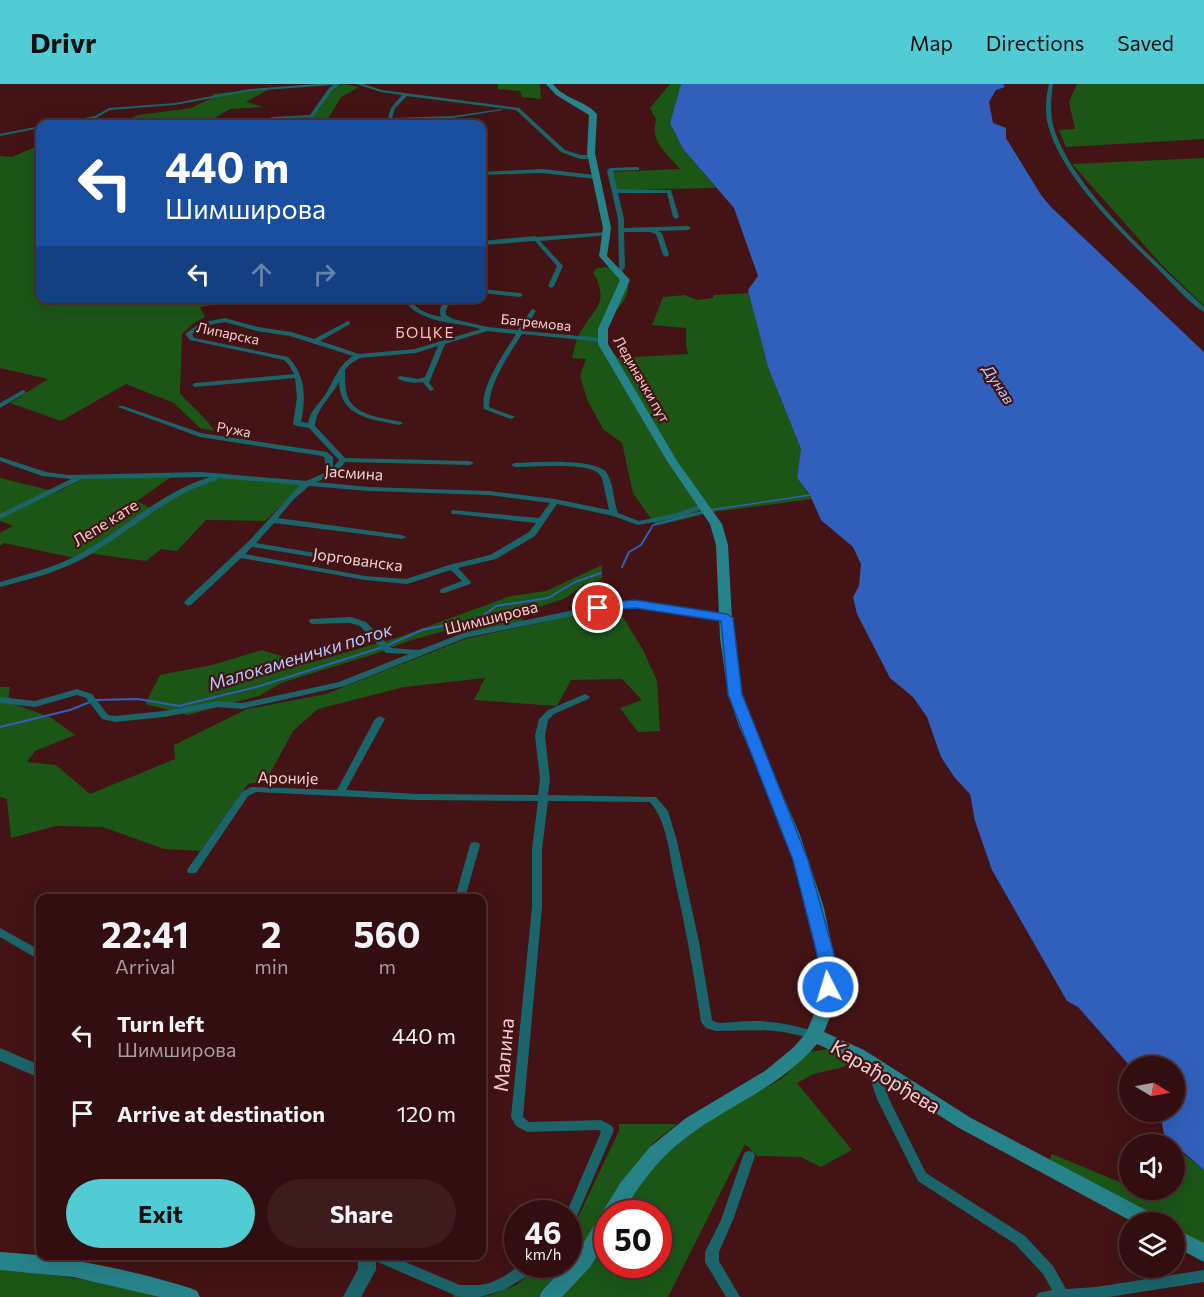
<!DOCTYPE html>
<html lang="en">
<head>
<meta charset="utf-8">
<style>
	body { margin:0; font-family:Commissioner,sans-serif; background:#3d1c1e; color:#f1f3f6; height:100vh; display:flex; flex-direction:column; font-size:22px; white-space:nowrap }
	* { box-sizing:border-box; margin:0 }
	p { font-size:20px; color:#a89c9f }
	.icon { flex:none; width:33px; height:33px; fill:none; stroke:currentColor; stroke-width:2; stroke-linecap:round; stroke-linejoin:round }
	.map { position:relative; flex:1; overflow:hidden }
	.panel { position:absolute; left:36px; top:810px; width:450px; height:366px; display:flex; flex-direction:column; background:#320e10; border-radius:12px; box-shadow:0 6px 24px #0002,0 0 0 2px #4d2e30 }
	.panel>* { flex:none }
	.top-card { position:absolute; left:36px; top:36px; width:450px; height:183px; border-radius:12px; box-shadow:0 6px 24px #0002,0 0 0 2px #4d2e30; background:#1a4fa0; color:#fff; overflow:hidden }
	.needle { width:39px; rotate:100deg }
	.buttons { position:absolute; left:1119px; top:972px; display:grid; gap:12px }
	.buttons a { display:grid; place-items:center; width:66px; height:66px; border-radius:50%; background:#320e10; box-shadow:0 6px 24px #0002,0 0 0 2px #4d2e30; font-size:30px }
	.speed { position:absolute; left:504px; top:1116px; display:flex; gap:12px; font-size:30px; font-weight:700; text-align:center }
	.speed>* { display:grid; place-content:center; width:78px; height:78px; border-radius:50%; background:#320e10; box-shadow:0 6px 24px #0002,0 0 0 2px #4d2e30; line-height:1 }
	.speed small { font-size:15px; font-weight:400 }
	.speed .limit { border:9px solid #d22; background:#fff; color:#111 }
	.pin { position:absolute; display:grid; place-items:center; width:51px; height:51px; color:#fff; margin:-26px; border:3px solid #fff; border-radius:50%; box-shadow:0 2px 6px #0007 }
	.me { position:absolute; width:66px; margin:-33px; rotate:355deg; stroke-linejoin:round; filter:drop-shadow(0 0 4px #0008) }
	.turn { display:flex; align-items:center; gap:21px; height:126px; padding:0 30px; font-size:27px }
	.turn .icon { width:78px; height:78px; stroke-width:2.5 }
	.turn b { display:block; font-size:42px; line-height:51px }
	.lanes { display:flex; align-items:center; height:57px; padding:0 30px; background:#0003; justify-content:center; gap:30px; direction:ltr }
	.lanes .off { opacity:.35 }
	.eta { display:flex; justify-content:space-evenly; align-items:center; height:102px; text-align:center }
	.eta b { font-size:36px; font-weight:700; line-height:42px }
	.button { display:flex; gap:12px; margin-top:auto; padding:12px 30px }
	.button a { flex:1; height:69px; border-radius:36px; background:#51ccd5; color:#111; font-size:24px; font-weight:700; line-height:69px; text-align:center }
	.button a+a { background:#3d1c1e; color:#f1f3f6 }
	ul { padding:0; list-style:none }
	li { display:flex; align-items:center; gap:18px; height:78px; padding:0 30px }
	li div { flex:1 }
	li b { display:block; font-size:22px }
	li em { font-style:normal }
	header { display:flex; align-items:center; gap:36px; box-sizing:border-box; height:84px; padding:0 30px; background:#51ccd5; color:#111 }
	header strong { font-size:28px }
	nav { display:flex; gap:33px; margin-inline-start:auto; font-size:21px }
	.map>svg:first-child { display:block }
	.green { fill:#1b5617 }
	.water { fill:#3160bc }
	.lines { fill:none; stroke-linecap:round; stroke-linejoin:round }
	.stream-far1 { stroke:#3160bc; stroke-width:1.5 }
	.stream { stroke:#3160bc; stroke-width:2 }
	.minor { fill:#1b6469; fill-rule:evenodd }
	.tertiary { fill:#1b6469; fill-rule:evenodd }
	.secondary { fill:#27838a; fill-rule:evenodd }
	.route { fill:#1a73e8; stroke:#114b97; stroke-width:1.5 }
	.labels { text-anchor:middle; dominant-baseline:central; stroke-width:4.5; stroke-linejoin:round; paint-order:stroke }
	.far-street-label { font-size:14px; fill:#f0cfcd; stroke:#431315 }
	.far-neighbourhood-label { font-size:15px; letter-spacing:1.5px; fill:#fdbeba; stroke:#431315 }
	.far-water-label { font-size:15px; font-style:italic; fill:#b1cbfb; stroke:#431315 }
	.street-label { font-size:16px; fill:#f0cfcd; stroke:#431315 }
	.water-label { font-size:18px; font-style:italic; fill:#b1cbfb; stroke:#431315 }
	.near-street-label { font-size:20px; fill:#f0cfcd; stroke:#431315 }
</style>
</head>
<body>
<header>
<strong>Drivr</strong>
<nav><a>Map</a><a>Directions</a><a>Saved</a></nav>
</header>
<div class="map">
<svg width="1204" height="1213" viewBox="0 0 1204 1213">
	<rect width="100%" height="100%" fill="#431315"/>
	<g class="green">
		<path d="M344 0 359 3 341 13 325 40H269L273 35C286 34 306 36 316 28 327 18 329 5 344 0Z"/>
		<path d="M498 0H540L541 15 522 13 520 7 498 5Z"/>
		<path d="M670 0H681L670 39 683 65 716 104 612 106 607 88 680 85C667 69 650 59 656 36L650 24Z"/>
		<path d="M1077 0H1204V55L1066 63 1059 46 1075 45 1069 18Z"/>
		<path d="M271 4 246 18 263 23 230 25 205 40 163 39 143 40 148 38 131 34 138 31 191 24 212 14 213 10Z"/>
		<path d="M40 61V214L245 215 200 223 205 233 194 239 182 250 180 309C188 319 211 338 214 347L200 344 174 319 126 300 61 337 10 319 48 295 0 284V72L12 73Z"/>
		<path d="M1204 74V222L1162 181 1072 80Z"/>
		<path d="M608 183 617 188 623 187C625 191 628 196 628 200 631 229 581 237 618 274L688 270 686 261V244L652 241 663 213 685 211 697 216 713 214 714 211 749 209 768 283 801 365 797 394 812 415 714 428 656 442 633 409 622 359 603 345 587 315 580 292 586 275 572 274C574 266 576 255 581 247 595 223 610 219 593 188L597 184Z"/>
		<path d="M232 391 307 397 265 437 206 436 177 467 161 465 146 477 87 469 75 474 4 459 0 462V449L13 442 0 437V394L57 408 82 395 111 392 171 393 137 417 154 426 206 395Z"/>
		<path d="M602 481V495L583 501 566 514 522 529 523 537 463 549 451 545 408 557 381 568 281 599 259 612 188 631 145 620 160 591 212 581 262 566 306 580 396 554 511 512 546 507Z"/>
		<path d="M605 525H618L643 566 657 597 660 647 638 648 620 624 642 616 622 595 571 596 557 622 474 616 485 594 404 603 318 625 293 647 266 697 248 700 200 767 164 765 103 743 56 742 11 754 7 715 0 713V603H10L8 618 50 633 75 651 35 667 27 678 56 681 90 710 175 675 174 661 247 625 326 610 465 555Z"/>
		<path d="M828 965 852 978 843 983 814 990 797 999 852 1066 821 1083 801 1073 757 1072 745 1060 668 1213H560L607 1152 608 1180H658V1130L620 1129 628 1116 664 1069 718 1031 781 995 810 968Z"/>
		<path d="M619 1040H677L653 1059 582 1169 538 1213H453V1210L479 1213 491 1211 516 1201 541 1181 568 1180 569 1152 619 1047Z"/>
		<path d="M1177 1064 1204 1086V1160L1175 1144 1174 1138H1165L1049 1078 1052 1070 1129 1102 1130 1106H1174L1175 1065Z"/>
		<path d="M0 1186 26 1187 152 1206 171 1213H0Z"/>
	</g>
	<path class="water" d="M681 0H1003L1005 3 996 6 989 18 993 39 1006 44V54L1041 111 1051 123 1204 268V1086L1164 1051 1160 1028H1174V982H1130L1078 923 1067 917 992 786 975 737 970 710 955 694 941 673 927 633 913 613 890 594 857 530 853 513 859 502 861 480 853 463 821 436 810 411 797 394 801 365 768 283 748 206 758 192 734 124 683 65 670 39Z"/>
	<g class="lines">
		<g class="stream-far1">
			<path d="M711 426 810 411"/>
			<path d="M649 448 653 441 703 428"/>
		</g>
		<g class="stream">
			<path d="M622 483 629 468 641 461 650 446"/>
			<path d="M388 561 422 546 480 534 496 522 548 514 575 498 601 489"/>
			<path d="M95 616 138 615 179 622 260 602 383 563"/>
			<path d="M0 643 70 626 90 618"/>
		</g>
		<g class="minor">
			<path d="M316 0H341L333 6 313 33 273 35 265 40H260L272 33 310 31 329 4 333 1 250 7 175 21 110 26 96 34 60 40H52L95 32 109 24 175 19 250 5Z"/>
			<path d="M356 0H363L382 6 519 24 565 66 581 71H592L595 73 592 75H580L561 68 516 26 407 12 395 24 392 34 453 32 501 25 503 26 453 34 391 37 390 40H386L391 24 402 11 381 8Z"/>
			<path d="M1049 0H1053C1051 14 1050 27 1053 41 1070 104 1157 178 1204 223V228C1190 220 1169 196 1157 184 1119 147 1058 89 1047 37 1045 25 1046 12 1049 0Z"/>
			<path d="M40 42V44L0 52V50Z"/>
			<path d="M637 83 639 84V86L613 87 617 105 671 106 679 133 676 135 673 133 667 109H618L624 135V144L688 142 691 144 688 146 658 147 662 149 669 171 666 173 663 171 656 150 650 148H624L625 184 618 190 615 188 619 184 618 135 607 86 610 84Z"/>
			<path d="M542 85 595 91 598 93 595 95 542 89 482 91V88Z"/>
			<path d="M607 148 609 149V151L540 157 563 182 554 202 551 204 548 202 557 182 535 157 482 161V157L535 152 537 153Z"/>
			<path d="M482 162 485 164C488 174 491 184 482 191Z"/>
			<path d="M482 205 520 209 523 211 520 213 482 209Z"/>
			<path d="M391 214H397L399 216 396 218 369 220 366 218 369 216Z"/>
			<path d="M403 214H409C416 226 428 230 441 233 438 225 442 220 448 214H455C450 220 445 223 446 231L453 235 488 243 518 246 531 226 533 225 536 227 524 247 602 254 605 256 602 258 522 250C509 271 490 297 489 323L513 332 515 333 511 335 484 325C479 304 505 268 516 250L487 247 445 260 429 299 434 305 431 307 429 306 423 298C415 300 403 298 397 294L400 292 418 295 425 293 438 262 416 269 360 274 350 280 345 286C345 294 345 303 347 311 353 332 384 334 401 338L403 339 399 341C371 335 340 333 339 298 331 313 316 325 315 342L345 374 470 377 474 379 470 381 345 378 335 391 316 398 369 403 489 407 555 415 609 426 602 394C599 390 599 389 595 387 580 379 533 383 515 383L511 381 515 379C533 378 595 374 606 388 614 399 613 416 618 429L639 437 677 429 703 420 707 422 682 433 638 441 613 432 557 420 535 452 496 475 458 484 471 498 470 500 444 509H441L440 507 441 505 462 497 451 486 407 500 365 496 241 474 191 521 188 522 184 519 185 517 250 456 300 401 217 394V396C169 410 133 445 91 470 63 487 31 495 0 503V498C28 490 57 483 83 468 126 444 161 408 210 393L82 395 0 435V430L71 395 42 392 0 377V373L46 388 68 391 202 388 306 397 327 388 325 386V374L322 372 200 353 118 323 119 322H123L201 349 327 368 333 373V384L339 376 309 344 297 342 293 340 297 314 295 294 195 303 192 301 195 299 294 290 289 281 284 276 190 256 185 250 200 239 225 234 258 243 291 248 314 255 348 237 350 238V240L320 257 359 270 415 265 481 245C455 237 419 241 403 214ZM225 238 257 247 290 252 353 272C338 281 334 297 325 311 318 321 310 327 308 339L301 338C306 314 306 291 288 273L194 254 192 250 204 242ZM309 402 369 407 489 411 550 419 539 434 452 426 451 428 452 430H455L536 439 529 448 490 471 449 481 406 495 365 492 245 470 252 463 375 483 379 481 375 479 256 459 274 439 402 455 406 453 402 451 278 434 294 415Z"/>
			<path d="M23 306 26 308 25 309 0 324V319Z"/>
			<path d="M635 517 727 531 731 534 727 537 635 523 598 527 465 554 345 602 242 625 217 623 164 633 115 638 102 635 86 614 77 611 35 623 0 619V613L35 617 77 605 92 610 108 631 115 632 164 627 217 617 242 619 339 598 409 570 386 569 360 542 350 539 313 540 310 539 309 537 310 535 351 533 366 538 391 564 419 566 463 549 598 521Z"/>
			<path d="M585 610 590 613 588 615 554 630 548 636 545 652 550 695 548 711 656 713 668 727 677 757 699 858 712 936C719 941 727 938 735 938 762 935 788 939 814 947L818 948 820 951 818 954 814 955 784 948 764 946 716 947 706 944 701 938C694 889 685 841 674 792 669 768 667 738 650 718L548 717 542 765V823L523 1033 529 1038 601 1036 612 1042 614 1046 574 1139 573 1143 568 1144V1130H566L601 1048 599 1046 527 1048 516 1042 511 1033 532 823V765L538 717 417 716 256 708 248 712 196 789H188L187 786 242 708 251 703 337 706 375 635 380 632 385 635 346 706 417 710 538 711 540 695 535 652 539 635 548 626Z"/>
			<path d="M475 758 479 759 480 761 465 814H455L470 761 471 759Z"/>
			<path d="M0 844 40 866V875L36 874 0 853Z"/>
			<path d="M880 979 884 981 886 984 882 994 889 1015 926 1089 1025 1152 1053 1182 1066 1205 1096 1203 1204 1186V1198L1109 1213H1036L1038 1209 1052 1206 1043 1190 1015 1160 918 1097 877 1015 870 994 876 981Z"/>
			<path d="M749 1067 753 1068 755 1072 733 1136 719 1168V1177L740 1213H726L705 1178V1168L721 1136 743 1072 745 1068Z"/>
			<path d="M371 1172H391L460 1201H480L490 1199 503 1193 522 1180H539L538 1184 529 1191 504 1206 480 1213H459L373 1176Z"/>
		</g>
		<g class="tertiary">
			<path d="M0 964 40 981V994L0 977Z"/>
			<path d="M358 1172H376V1186L361 1213H343L358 1185Z"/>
		</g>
		<g class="secondary">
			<path d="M546 0H553C564 15 584 16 597 30L595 69 611 144 607 172 630 196 608 245V260L677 377 722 440 728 461 733 554 742 610 753 642 800 751 824 824 832 862 835 897 832 928 824 948 864 966 971 1034 1157 1132 1159 1138H1133L959 1044 852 976 817 960C781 1003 730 1020 687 1053 659 1073 639 1101 622 1130H608V1154L590 1183 562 1213H539L542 1207 576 1171 621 1098 650 1063 686 1034 765 987 794 963 806 949 815 928 819 897 816 862 797 787 773 719 739 642 728 610 720 554 716 461 710 440 667 377 598 260V245L620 196 599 172 603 144 587 69 589 31 556 11Z"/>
			<path d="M1174 1144 1204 1159V1178L1174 1162Z"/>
			<path d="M0 1168C65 1172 128 1185 190 1204L197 1207 200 1213H160L73 1193 0 1186Z"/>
		</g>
	</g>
	<path class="route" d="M635 516 727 530 733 534 742 610 808 776 834 870 837 903 834 907 828 909 822 907 820 903 817 870 793 776 728 610 721 537 635 524 598 527 592 524 598 520Z"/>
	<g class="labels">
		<g class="far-street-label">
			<text transform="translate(536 238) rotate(6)">Багремова</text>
			<text transform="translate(228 249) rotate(12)">Липарска</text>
			<text transform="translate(642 295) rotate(60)">Лединачки пут</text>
			<text transform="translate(234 345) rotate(10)">Ружа</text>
		</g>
		<g class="far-neighbourhood-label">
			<text x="425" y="248">БОЦКЕ</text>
		</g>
		<g class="far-water-label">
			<text transform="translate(999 300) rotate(56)">Дунав</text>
		</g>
		<g class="street-label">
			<text transform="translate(354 388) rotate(4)">Јасмина</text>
			<text transform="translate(105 438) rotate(-32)">Лепе кате</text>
			<text transform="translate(358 475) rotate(8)">Јоргованска</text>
			<text transform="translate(491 533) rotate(-14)">Шимширова</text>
			<text transform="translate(288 693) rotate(1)">Ароније</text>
		</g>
		<g class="water-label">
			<text transform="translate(300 572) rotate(-17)">Малокаменички поток</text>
		</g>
		<g class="near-street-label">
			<text transform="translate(503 971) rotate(-85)">Малина</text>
			<text transform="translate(886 992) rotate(31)">Карађорђева</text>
		</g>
	</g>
</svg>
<div class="buttons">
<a><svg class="needle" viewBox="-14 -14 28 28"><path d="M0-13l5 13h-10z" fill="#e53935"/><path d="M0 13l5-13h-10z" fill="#a89c9f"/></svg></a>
<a><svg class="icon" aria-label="sound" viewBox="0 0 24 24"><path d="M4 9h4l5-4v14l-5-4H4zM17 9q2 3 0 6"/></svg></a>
<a><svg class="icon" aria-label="layers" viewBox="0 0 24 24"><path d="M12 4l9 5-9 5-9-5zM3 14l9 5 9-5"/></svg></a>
</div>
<div class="speed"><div>46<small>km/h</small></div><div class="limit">50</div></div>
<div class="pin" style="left:598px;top:524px;background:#d93025"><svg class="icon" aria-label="arrive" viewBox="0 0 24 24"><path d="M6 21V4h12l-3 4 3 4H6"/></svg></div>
<svg class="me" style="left:828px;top:903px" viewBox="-20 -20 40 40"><circle r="17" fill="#1a73e8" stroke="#fff" stroke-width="3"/><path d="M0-11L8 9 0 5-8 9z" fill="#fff"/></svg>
<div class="top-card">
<div class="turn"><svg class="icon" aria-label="left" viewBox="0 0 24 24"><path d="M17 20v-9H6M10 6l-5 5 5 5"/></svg><div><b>440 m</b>Шимширова</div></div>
<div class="lanes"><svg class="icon" aria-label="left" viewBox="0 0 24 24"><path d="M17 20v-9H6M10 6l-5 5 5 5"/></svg><svg class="icon off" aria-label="ahead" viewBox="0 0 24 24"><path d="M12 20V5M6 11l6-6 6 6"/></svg><svg class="icon off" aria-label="right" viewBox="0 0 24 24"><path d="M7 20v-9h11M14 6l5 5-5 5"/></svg></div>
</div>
<section class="panel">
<div class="eta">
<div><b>22:41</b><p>Arrival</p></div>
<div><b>2</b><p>min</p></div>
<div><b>560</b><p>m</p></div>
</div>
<ul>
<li><svg class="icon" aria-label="left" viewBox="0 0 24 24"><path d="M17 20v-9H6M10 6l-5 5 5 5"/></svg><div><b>Turn left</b><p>Шимширова</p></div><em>440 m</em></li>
<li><svg class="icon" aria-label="arrive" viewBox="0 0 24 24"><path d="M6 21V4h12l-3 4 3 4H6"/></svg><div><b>Arrive at destination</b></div><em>120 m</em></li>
</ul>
<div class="button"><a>Exit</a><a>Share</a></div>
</section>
</div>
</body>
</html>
